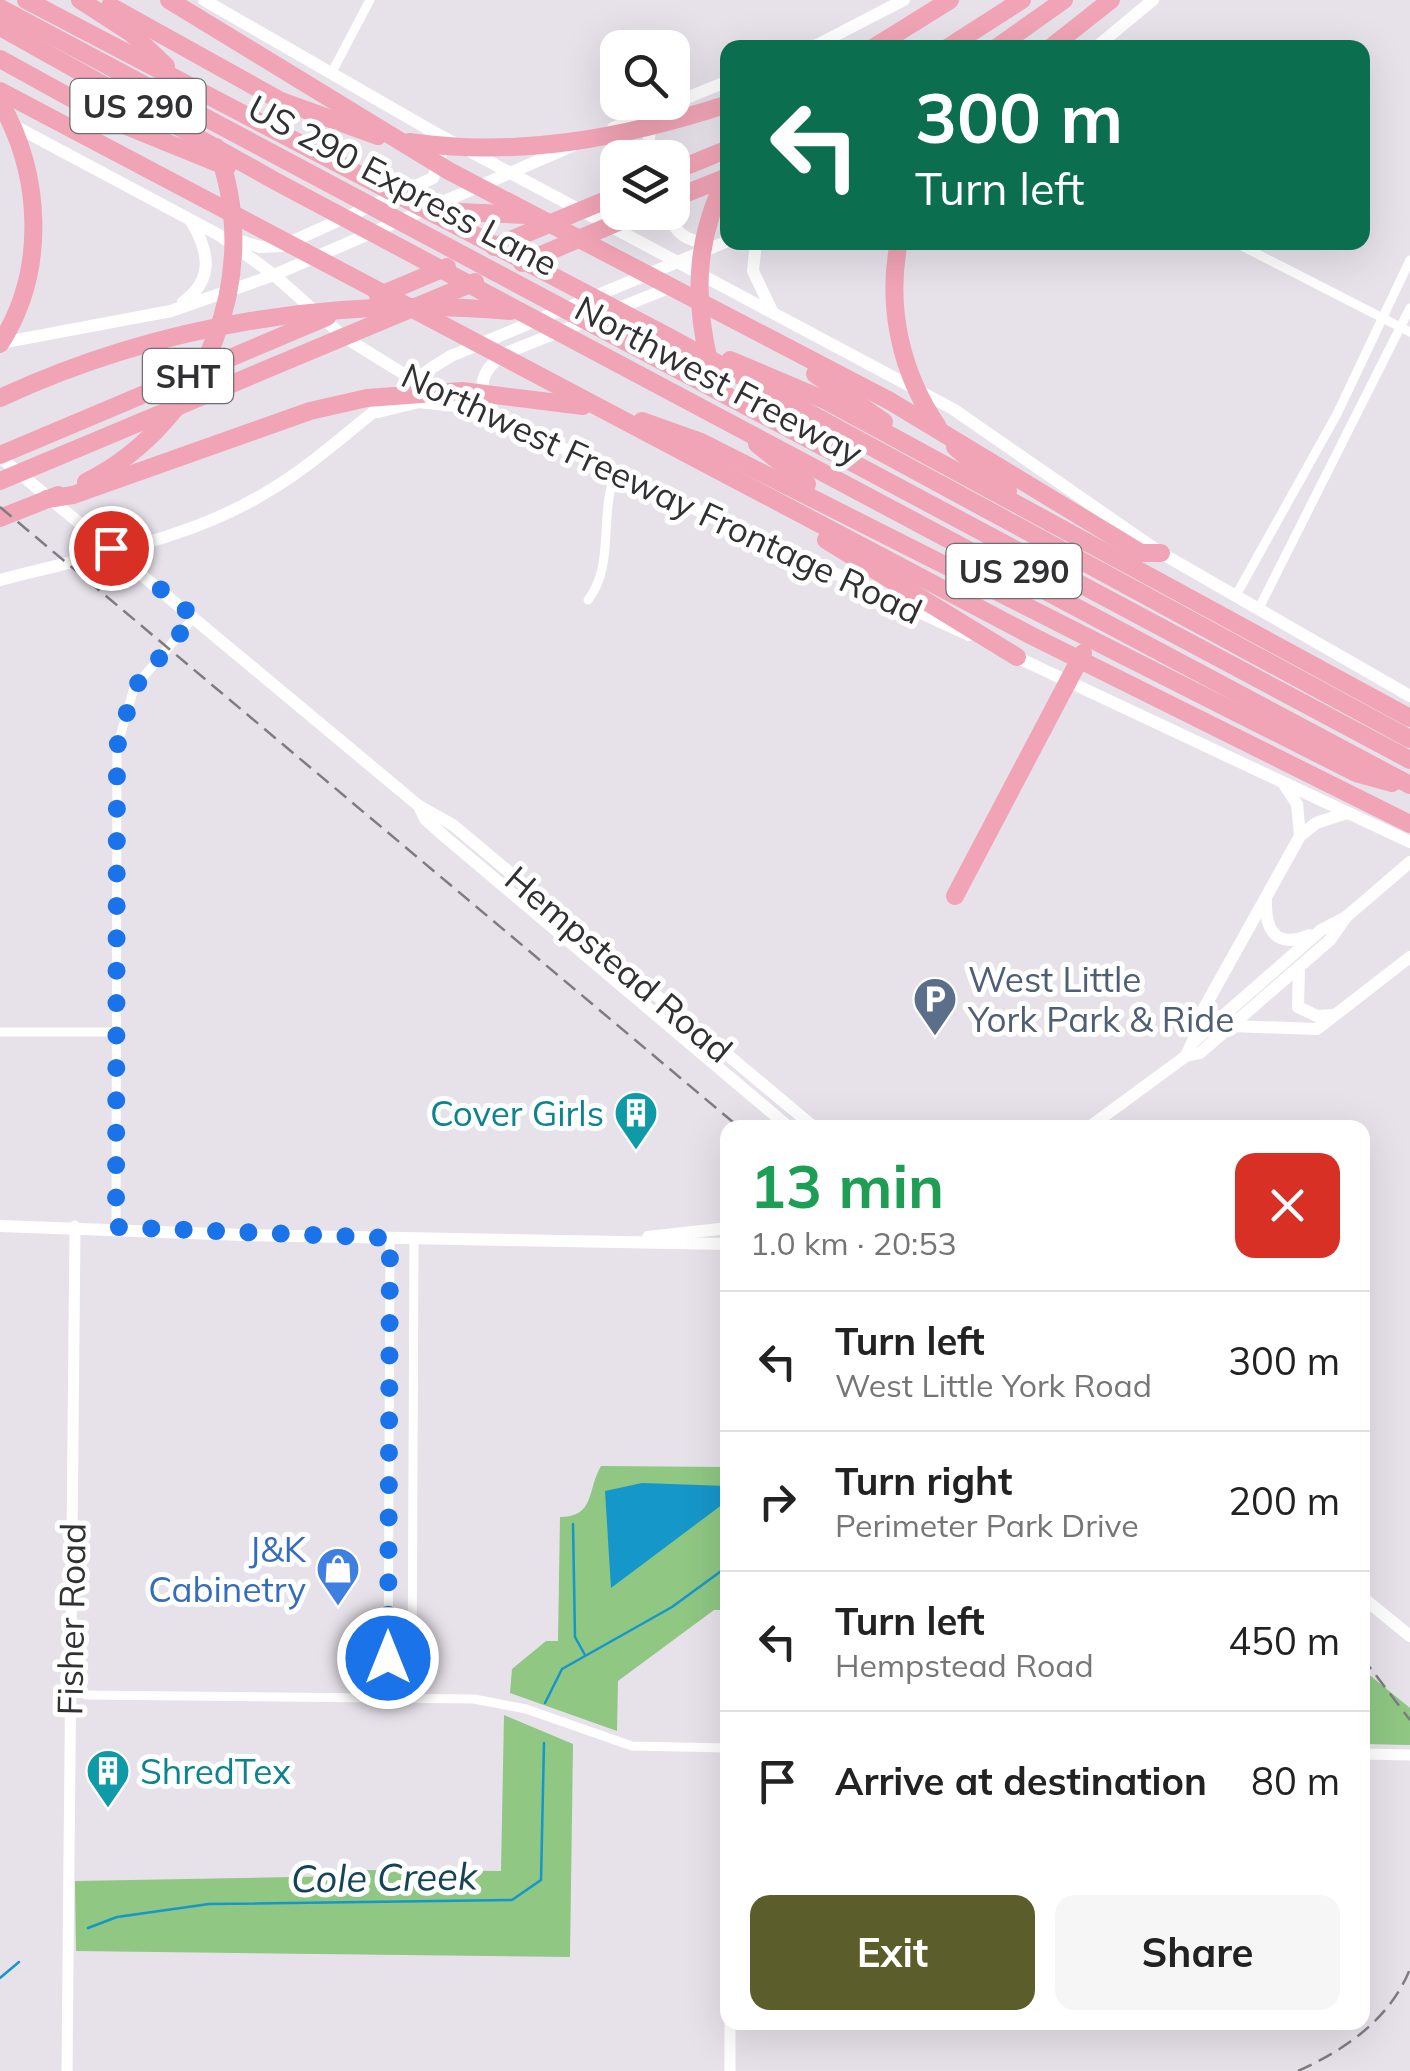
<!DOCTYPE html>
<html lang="en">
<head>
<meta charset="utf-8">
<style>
	body { margin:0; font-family:Mulish,sans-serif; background:#f6f6f6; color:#222; height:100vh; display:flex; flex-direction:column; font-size:38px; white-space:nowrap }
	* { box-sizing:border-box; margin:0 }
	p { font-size:32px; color:#767676 }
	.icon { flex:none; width:55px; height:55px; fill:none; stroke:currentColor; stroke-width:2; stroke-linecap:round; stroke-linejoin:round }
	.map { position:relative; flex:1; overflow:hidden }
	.details { position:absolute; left:720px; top:1120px; width:650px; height:910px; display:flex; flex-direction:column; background:#fff; border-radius:20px; box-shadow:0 10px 40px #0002 }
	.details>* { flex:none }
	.top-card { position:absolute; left:720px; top:40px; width:650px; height:210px; border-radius:20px; box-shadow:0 10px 40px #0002; background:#0b6e4f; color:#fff; overflow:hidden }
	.controls { position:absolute; left:600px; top:30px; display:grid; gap:20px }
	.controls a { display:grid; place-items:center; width:90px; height:90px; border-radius:20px; background:#fff; box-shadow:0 10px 40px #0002; font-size:50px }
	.pin { position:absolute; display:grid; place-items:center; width:85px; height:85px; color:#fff; margin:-42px; border:5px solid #fff; border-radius:50%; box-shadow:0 2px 10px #0007 }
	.me { position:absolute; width:110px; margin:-55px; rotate:0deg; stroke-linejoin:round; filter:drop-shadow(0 0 8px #0008) }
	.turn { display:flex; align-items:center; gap:35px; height:210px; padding:0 30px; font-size:45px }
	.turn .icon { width:130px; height:130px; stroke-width:2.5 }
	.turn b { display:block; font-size:70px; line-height:85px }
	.round { display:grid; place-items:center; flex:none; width:105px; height:105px; border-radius:20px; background:#f6f6f6 }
	.head { display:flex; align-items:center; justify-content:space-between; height:170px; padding:0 30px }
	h1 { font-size:60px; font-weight:700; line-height:75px; color:#1e9e55 }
	.primary-button { display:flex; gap:20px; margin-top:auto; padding:20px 30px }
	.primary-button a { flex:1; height:115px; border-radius:20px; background:#5b5d2a; color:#fff; font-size:40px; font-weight:700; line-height:115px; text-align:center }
	.primary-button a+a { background:#f6f6f6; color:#222 }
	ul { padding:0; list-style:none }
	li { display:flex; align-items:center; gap:30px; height:140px; padding:0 30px; border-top:2px solid #e0e0e0 }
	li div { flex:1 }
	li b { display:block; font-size:38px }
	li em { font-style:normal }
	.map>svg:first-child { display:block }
	.green { fill:#8fc783 }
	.water { fill:#1697c9 }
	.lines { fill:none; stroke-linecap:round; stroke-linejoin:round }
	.stream { stroke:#1697c9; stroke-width:2.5 }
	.minor { stroke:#fff; stroke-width:9 }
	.tertiary { stroke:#fff; stroke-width:11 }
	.secondary { stroke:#fff; stroke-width:12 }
	.motorway { stroke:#f1a4b5; stroke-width:18 }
	.rail { stroke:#7f7c81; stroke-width:2.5; stroke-dasharray:15 8; stroke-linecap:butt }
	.route { stroke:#1a73e8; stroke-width:18; stroke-dasharray:0 32.4 }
	.labels { text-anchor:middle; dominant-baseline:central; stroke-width:10; stroke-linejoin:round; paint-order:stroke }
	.shield { fill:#fff; stroke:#6f6e70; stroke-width:2.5 }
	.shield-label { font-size:32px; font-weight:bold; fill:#313033 }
	.street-label { font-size:35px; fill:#313033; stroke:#fff }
	.service-label { font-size:35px; fill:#4e5e75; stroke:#fff; text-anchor:start }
	.culture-label { font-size:35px; fill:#0d838f; stroke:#fff; text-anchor:end }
	.shop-label { font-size:35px; fill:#366cbe; stroke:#fff; text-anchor:end }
	.water-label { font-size:38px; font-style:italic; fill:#15445a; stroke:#fff }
</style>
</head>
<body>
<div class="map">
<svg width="1410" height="2071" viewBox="0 0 1410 2071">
	<rect width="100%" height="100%" fill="#e7e2ea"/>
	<g class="green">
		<path d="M601 1466 727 1467V1610H714L618 1681 617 1731 510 1693 512 1669 546 1641H558L560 1517C595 1517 587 1490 601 1466Z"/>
		<path d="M1362 1669 1410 1708V1745L1363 1744Z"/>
		<path d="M504 1715 573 1744 570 1957 76 1951 75 1881 348 1876 349 1870 501 1871Z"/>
	</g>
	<path class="water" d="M642 1483 727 1486V1501L611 1588 605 1491Z"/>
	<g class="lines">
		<g class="stream">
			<path d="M573 1524 575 1637 585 1655"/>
			<path d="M545 1703 562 1669 672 1607 728 1566"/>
			<path d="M88 1928 117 1917 209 1904 512 1900 541 1880 544 1743"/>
			<path d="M0 1978 19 1962"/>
		</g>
		<g class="minor">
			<path d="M332 72 370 0"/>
			<path d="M1234 242 1410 332"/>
			<path d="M1235 597 1337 414 1410 260"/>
			<path d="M588 600C615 566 599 515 615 475"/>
			<path d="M1258 610 1410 308"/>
			<path d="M0 1032H116"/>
			<path d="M116 1227 117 747 134 688 194 617"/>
			<path d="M86 1695 474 1699 526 1709 632 1746 728 1748"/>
			<path d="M388 1698 390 1238"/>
			<path d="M412 1698 414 1238"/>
		</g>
		<g class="tertiary">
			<path d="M1362 1754 1410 1755"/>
			<path d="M67 2071 75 1226"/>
			<path d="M730 2071V2022"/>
		</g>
		<g class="secondary">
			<path d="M204 0 430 130 953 409 1161 553 1410 696"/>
			<path d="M811 48 904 0"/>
			<path d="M1095 48 1153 0"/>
			<path d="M11 124 219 235 274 275 344 337 412 379 969 635"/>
			<path d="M613 128 728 81"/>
			<path d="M646 158 651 125"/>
			<path d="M667 212C676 235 686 240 709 244"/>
			<path d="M231 238 260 247 282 246 433 178 442 152 435 140"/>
			<path d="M756 242 753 271 772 311"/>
			<path d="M183 302C215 279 209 251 191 221"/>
			<path d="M0 343 171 311 274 275 572 146"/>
			<path d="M378 412 419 402 456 406"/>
			<path d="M500 419C476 392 476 373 506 353L674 286"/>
			<path d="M0 457 419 806 453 825 815 1128"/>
			<path d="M0 580C90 556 187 541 267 492 333 453 384 395 451 356L728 241"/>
			<path d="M1010 654 1410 842"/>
			<path d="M1285 786 1297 804 1300 836"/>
			<path d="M419 806 425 819 444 836 790 1128"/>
			<path d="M1266 901C1265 931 1277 949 1309 935"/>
			<path d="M1299 967 1298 1007 1317 1016 1333 1015"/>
			<path d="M1231 1026 1317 1029 1410 957"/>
			<path d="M1193 1041 1203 1010 1300 836 1316 823 1347 813"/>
			<path d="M1186 1056 1192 1043 1321 930 1346 917 1410 862"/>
			<path d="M1088 1128 1186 1056 1200 1053 1330 940 1346 917"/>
			<path d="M0 1226 243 1235 728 1244"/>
			<path d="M648 1237 728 1228"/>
			<path d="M1362 1597 1410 1636"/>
		</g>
		<g class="motorway">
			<path d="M26 0 667 336 1410 739"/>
			<path d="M80 0 131 33 166 66"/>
			<path d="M169 0 449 171 890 401 1141 553H1161"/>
			<path d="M110 6 281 101 378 136"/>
			<path d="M0 8 1410 760"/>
			<path d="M0 27 277 182 1410 785"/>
			<path d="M873 48 950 0"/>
			<path d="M947 48 1022 0"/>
			<path d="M996 48 1064 0"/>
			<path d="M1050 48 1111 0"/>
			<path d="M0 59 109 119 227 167"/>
			<path d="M0 91 1032 636 1410 824"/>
			<path d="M0 102C42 175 47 271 0 344"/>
			<path d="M409 142C518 158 624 138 728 104"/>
			<path d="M672 172 728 149"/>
			<path d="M672 199 727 177"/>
			<path d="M438 211 527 215"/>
			<path d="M899 242C886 307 901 373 938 427"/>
			<path d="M494 247 618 195"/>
			<path d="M522 263 642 212"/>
			<path d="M378 296 447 267"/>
			<path d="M730 360 827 401 1410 718"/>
			<path d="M709 361C693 294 696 236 728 174"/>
			<path d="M815 374 884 422"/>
			<path d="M0 398C159 324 336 296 510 311"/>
			<path d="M642 421 701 442 1356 773 1392 783"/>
			<path d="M757 444 807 484"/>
			<path d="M955 447 1008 491"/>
			<path d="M0 455 327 317"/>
			<path d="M0 481 475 282"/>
			<path d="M86 482C207 421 265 273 216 147"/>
			<path d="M47 499 73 495 310 411 367 398 462 391 583 406"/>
			<path d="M0 518 58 495"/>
			<path d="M826 540 1017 657"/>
			<path d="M955 896 1083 653"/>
		</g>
		<g class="rail">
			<path d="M0 507 740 1128"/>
			<path d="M1362 1657 1410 1720"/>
			<path d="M1298 2071C1345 2050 1390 2019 1410 1969"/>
		</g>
	</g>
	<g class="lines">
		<path class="route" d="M111 548 194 617 134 688 117 747 116 1227 390 1238 388 1658"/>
	</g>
	<defs>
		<symbol id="parking-pin" viewBox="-11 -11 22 30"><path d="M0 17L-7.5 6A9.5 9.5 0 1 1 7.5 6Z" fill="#5c6f8a" stroke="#fff"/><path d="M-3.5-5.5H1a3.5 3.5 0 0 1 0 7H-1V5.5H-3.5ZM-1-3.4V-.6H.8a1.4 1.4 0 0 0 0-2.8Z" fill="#fff"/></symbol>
		<symbol id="building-pin" viewBox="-11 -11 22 30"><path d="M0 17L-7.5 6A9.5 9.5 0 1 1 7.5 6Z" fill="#0f9aa8" stroke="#fff"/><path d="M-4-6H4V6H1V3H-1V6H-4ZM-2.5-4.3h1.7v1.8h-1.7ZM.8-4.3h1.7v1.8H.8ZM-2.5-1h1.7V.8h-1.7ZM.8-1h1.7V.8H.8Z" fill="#fff"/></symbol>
		<symbol id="shop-pin" viewBox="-11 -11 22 30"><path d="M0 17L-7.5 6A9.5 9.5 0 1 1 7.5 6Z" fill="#3f7fe0" stroke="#fff"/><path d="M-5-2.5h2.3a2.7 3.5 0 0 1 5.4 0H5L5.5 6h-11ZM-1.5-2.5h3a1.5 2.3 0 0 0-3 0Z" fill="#fff"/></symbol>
	</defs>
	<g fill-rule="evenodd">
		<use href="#parking-pin" x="910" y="974" width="50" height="68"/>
		<use href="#building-pin" x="611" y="1088" width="50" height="68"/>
		<use href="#shop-pin" x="313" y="1544" width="50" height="68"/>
		<use href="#building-pin" x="83" y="1746" width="50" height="68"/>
	</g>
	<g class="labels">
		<g class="shield">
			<rect x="70.5" y="79" width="135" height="54" rx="8"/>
			<rect x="143" y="349" width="90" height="54" rx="8"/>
			<rect x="946.5" y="544" width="135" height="54" rx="8"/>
		</g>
		<g class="shield-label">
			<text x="138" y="106">US 290</text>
			<text x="188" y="376">SHT</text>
			<text x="1014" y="571">US 290</text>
		</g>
		<g class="street-label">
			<text transform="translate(403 185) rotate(28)">US 290 Express Lane</text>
			<text transform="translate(719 380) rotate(28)">Northwest Freeway</text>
			<text transform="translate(662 493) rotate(25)">Northwest Freeway Frontage Road</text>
			<text transform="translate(619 964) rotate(40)">Hempstead Road</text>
			<text transform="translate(71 1619) rotate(-89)">Fisher Road</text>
		</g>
		<g class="service-label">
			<text x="968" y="979">West Little<tspan x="968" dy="40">York Park &amp; Ride</tspan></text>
		</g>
		<g class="culture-label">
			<text x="604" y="1113">Cover Girls</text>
			<text x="140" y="1771" text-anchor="start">ShredTex</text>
		</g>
		<g class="shop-label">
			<text x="306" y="1549">J&amp;K<tspan x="306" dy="40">Cabinetry</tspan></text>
		</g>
		<g class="water-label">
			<text transform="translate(384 1877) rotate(-1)">Cole Creek</text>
		</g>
	</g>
</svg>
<div class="controls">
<a><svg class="icon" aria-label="search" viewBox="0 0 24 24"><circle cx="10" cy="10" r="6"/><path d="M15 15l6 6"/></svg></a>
<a><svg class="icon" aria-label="layers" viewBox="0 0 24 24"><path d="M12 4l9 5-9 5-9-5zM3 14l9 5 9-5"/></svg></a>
</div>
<div class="pin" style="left:111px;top:548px;background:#d93025"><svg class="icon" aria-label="arrive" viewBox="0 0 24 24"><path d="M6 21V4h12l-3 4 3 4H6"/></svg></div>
<svg class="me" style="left:388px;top:1658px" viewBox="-20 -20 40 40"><circle r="17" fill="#1a73e8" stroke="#fff" stroke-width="3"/><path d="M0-11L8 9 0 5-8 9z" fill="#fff"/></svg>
<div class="top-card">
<div class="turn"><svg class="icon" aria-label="left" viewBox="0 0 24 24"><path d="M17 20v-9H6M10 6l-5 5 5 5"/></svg><div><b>300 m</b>Turn left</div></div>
</div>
<section class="details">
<div class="head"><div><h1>13 min</h1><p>1.0 km · 20:53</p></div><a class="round" style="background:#d93025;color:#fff"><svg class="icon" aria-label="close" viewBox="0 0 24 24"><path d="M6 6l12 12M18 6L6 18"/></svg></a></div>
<ul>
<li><svg class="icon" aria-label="left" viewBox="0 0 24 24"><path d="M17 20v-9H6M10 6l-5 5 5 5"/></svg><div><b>Turn left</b><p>West Little York Road</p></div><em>300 m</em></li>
<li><svg class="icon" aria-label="right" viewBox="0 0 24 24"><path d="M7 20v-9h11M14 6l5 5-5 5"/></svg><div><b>Turn right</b><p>Perimeter Park Drive</p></div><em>200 m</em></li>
<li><svg class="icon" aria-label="left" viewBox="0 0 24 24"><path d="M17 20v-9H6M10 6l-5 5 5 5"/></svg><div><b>Turn left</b><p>Hempstead Road</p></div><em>450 m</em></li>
<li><svg class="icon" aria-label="arrive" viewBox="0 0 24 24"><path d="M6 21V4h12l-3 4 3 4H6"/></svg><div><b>Arrive at destination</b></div><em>80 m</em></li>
</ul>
<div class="primary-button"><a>Exit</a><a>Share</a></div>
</section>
</div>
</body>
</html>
